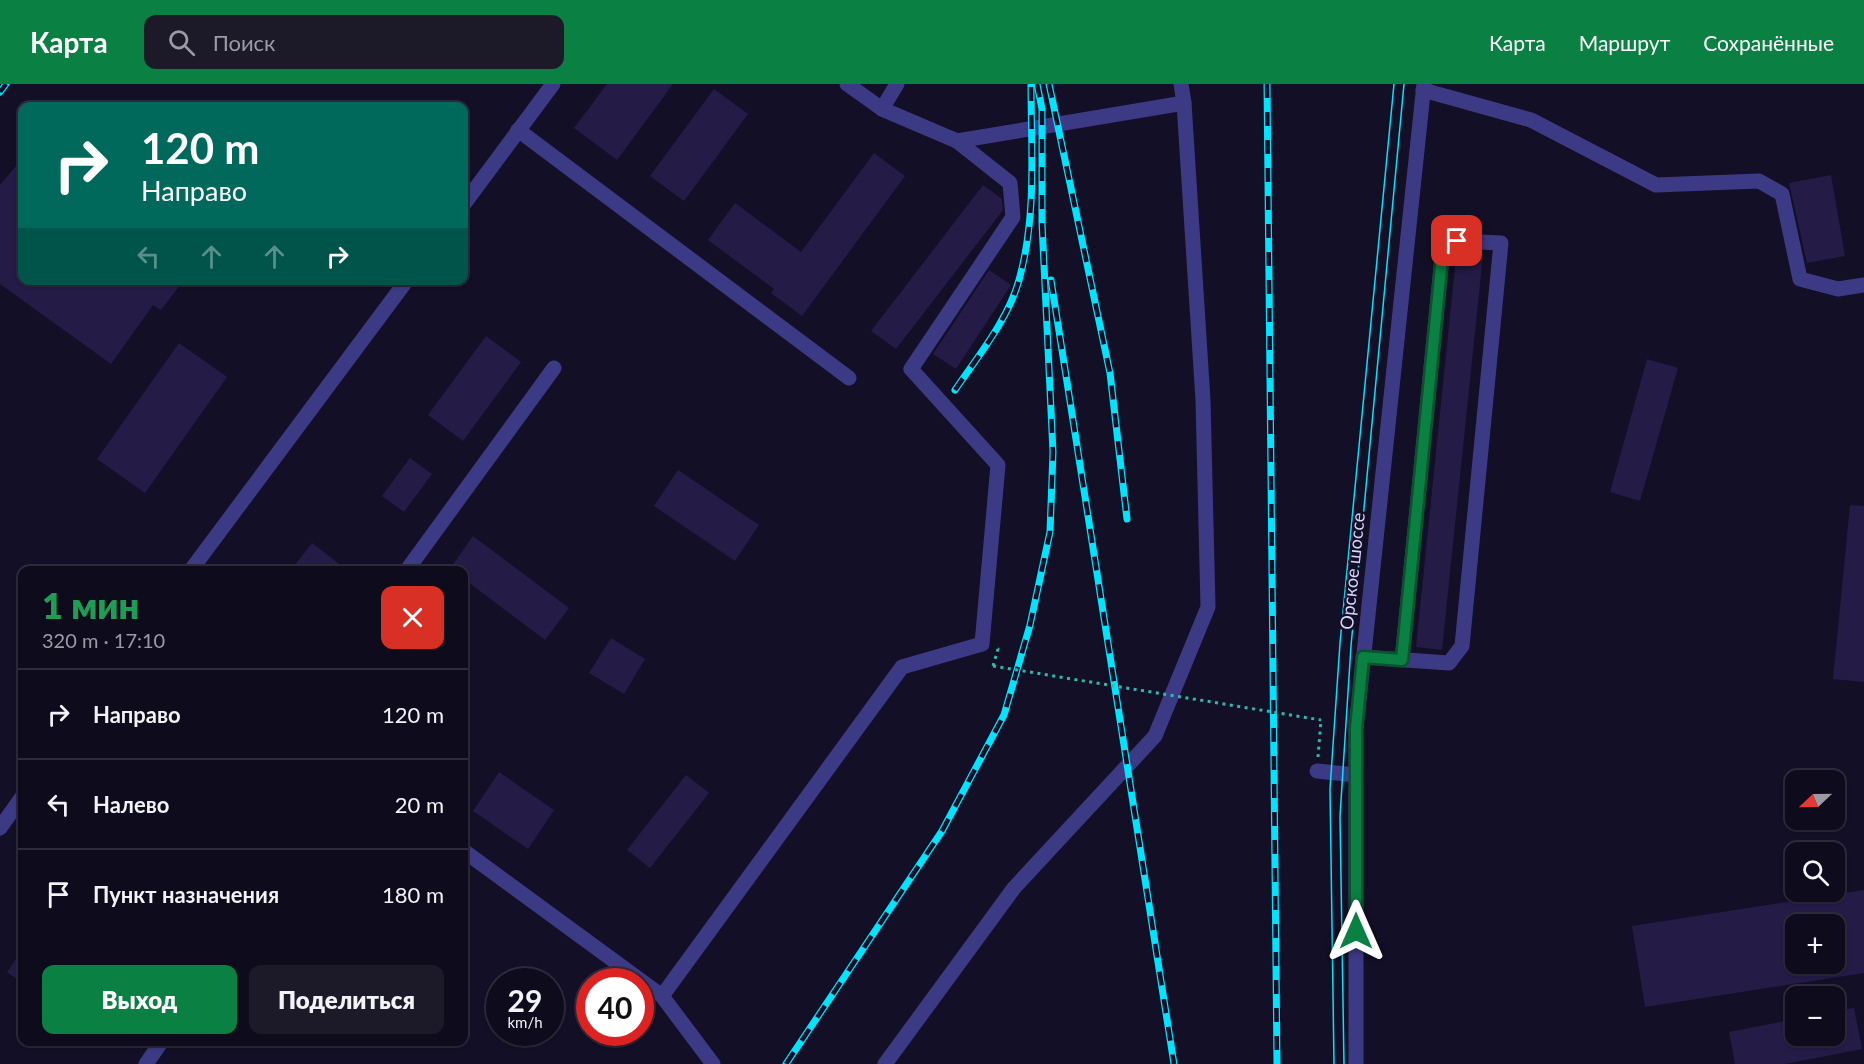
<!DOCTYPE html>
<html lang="ru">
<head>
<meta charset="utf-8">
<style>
	body { margin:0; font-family:Lato,sans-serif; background:#1c1929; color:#f1f3f6; height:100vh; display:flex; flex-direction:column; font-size:22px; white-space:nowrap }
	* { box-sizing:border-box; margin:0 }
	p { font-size:20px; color:#9b9ba3 }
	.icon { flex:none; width:33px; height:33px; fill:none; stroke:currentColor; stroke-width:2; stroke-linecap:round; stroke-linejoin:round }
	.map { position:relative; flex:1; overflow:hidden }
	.drawer { position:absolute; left:18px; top:482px; width:450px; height:480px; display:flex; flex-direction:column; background:#0e0b1c; border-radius:12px; box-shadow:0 2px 4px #0004,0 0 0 2px #2e2b3b }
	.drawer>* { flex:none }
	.guide { position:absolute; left:18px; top:18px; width:450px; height:183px; border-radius:12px; box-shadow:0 2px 4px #0004,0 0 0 2px #2e2b3b; background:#00695c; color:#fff; overflow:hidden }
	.needle { width:39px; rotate:248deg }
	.tools { position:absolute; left:1785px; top:686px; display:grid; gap:12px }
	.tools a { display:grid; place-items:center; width:60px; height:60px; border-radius:12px; background:#0e0b1c; box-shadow:0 2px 4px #0004,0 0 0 2px #2e2b3b; font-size:30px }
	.speed { position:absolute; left:486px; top:884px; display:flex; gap:12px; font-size:30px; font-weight:700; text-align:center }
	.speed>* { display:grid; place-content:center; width:78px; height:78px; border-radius:50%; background:#0e0b1c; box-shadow:0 2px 4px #0004,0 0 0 2px #2e2b3b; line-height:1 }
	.speed small { font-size:15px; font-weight:400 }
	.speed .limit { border:9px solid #d22; background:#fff; color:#111 }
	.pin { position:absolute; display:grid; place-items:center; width:51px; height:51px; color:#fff; margin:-26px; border-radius:12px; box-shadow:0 3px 9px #0006 }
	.me { position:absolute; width:66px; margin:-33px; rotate:0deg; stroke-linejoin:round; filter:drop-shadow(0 0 4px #0008) }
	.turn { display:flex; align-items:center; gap:21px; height:126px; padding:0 24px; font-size:27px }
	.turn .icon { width:78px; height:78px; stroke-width:2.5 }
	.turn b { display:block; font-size:42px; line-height:51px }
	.lanes { display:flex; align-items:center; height:57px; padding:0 24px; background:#0003; justify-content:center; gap:30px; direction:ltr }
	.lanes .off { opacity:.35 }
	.round { display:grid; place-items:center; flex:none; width:63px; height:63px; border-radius:12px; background:#1c1929 }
	.headline { display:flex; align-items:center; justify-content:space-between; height:102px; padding:0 24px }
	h1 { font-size:36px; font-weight:800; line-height:45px; color:#1e9e55 }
	.cta { display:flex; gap:12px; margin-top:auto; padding:12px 24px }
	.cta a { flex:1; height:69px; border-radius:12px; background:#0b8043; color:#fff; font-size:24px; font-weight:800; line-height:69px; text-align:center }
	.cta a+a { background:#1c1929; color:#f1f3f6 }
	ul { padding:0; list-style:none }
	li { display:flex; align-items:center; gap:18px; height:90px; padding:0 24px; border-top:2px solid #2e2b3b }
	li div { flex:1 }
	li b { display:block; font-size:22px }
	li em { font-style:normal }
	header { display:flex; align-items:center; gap:36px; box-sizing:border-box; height:84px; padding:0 30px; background:#0b8043; color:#fff }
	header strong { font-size:28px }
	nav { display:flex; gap:33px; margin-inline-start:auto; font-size:21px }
	.search { width:420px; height:54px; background:#1c1929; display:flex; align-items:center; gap:15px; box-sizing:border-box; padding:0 21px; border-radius:12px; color:#9b9ba3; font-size:22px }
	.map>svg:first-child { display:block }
	.building { fill:#241b47; fill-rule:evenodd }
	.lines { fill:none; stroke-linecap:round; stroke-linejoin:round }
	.path { stroke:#2fb8b0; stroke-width:3; stroke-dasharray:3 4.5; stroke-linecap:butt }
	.minor { stroke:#3d3a85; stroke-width:15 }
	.tram { stroke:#00e5ff; stroke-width:1.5 }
	.rail-casing { stroke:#00e5ff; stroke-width:7 }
	.rail { stroke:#130f26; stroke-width:4.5; stroke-dasharray:14; stroke-linecap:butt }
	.path-bridge { stroke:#2fb8b0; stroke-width:3; stroke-dasharray:3 4.5; stroke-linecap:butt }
	.route-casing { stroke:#07532c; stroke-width:15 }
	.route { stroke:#0b8043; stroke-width:10 }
	.labels { text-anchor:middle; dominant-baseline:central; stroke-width:5; stroke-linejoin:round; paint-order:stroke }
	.street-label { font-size:18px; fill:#d9d4ff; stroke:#130f26 }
</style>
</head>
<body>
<header>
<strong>Карта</strong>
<div class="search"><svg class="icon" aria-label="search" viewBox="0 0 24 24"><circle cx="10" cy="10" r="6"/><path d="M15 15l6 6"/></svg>Поиск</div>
<nav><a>Карта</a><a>Маршрут</a><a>Сохранённые</a></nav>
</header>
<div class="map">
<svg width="1864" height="980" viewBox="0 0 1864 980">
	<rect width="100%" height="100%" fill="#130f26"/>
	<g class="building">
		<path d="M607 0H673L617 76 574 44Z"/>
		<path d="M714 5 748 30 684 117 650 92Z"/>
		<path d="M874 69 905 92 802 232 771 209 774 205 708 156 735 119 801 168Z"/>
		<path d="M16 82 22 87V196H184L161 226 153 221 111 280 0 200V101Z"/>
		<path d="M1831 91 1845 172 1807 179 1789 99Z"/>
		<path d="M983 101 1002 115 1003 126 896 265 871 247Z"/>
		<path d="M1460 168 1483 171 1442 566 1416 563 1456 173Z"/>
		<path d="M989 186 1011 201 956 285 933 270Z"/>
		<path d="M486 252 521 278 463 357 428 331Z"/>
		<path d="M179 259 227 293 145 409 97 375Z"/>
		<path d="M1647 275 1678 284 1640 417 1610 408Z"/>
		<path d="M410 374 432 390 404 428 382 412Z"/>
		<path d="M678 386 759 441 735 477 654 422Z"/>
		<path d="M1850 421 1864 422V598L1833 595Z"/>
		<path d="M473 452 569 524 545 556 464 495V486H449Z"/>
		<path d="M312 459 347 486H291Z"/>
		<path d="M611 554 645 575 624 610 589 589Z"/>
		<path d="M499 688 554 726 528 765 473 727Z"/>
		<path d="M686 691 709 709 650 784 627 766Z"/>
		<path d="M1864 806V889L1645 923 1632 842ZM1796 840H1834V879H1796Z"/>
		<path d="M22 867V899L7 888Z"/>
		<path d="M1854 924 1862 965 1785 980H1735L1729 948 1796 935V951H1834V927Z"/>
	</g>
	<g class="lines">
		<g class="path">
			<path d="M993 582 998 565 994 564"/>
			<path d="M1318 673 1321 636"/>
		</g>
		<g class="minor">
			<path d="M847 0 882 25 957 57 1184 19"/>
			<path d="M1423 6 1531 36 1656 101 1759 97 1782 110 1800 195 1838 205 1864 201"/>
			<path d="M882 25 897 0"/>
			<path d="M518 46 849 294"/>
			<path d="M464 120 553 0"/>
			<path d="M191 486 407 196"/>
			<path d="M407 486 554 284"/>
			<path d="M1363 573 1449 579 1462 562 1501 159 1457 157 1442 173 1402 576"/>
			<path d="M1317 687 1356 691"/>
			<path d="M0 744 22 713"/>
			<path d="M464 767 662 912 713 980"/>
			<path d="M662 912 902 583 982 560 998 381 911 285 1013 133 1010 99 957 57"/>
			<path d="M146 980 162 957"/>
			<path d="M885 980 1014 804 1155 652 1208 523 1203 316 1184 19 1181 0"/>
			<path d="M1356 980V645L1424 0"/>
		</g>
		<g class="tram">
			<path d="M1334 980 1330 705 1340 559 1394 0"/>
			<path d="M1344 980 1340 732 1351 562 1404 0"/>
		</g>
		<defs>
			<g id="rail">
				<path d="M1049 0 1110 289 1127 435"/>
				<path d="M1267 0 1277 980"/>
				<path d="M0 8 6 0"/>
				<path d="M1051 196 1174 980"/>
				<path d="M955 306C978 272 1008 236 1019 196 1037 132 1031 65 1031 0"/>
				<path d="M786 980 942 747 1004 631 1030 541 1050 448 1053 368 1042 139V25L1037 0"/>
			</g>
		</defs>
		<use href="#rail" class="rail-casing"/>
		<use href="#rail" class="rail"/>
		<path class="path-bridge" d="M993 582 1321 636"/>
	</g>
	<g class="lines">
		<defs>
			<path id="route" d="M1356 847V645L1363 573 1402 576 1442 173 1457 157"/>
		</defs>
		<use href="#route" class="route-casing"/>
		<use href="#route" class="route"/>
	</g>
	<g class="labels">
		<g class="street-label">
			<text transform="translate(1352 487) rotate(-84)">Орское шоссе</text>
		</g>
	</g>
</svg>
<div class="tools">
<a><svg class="needle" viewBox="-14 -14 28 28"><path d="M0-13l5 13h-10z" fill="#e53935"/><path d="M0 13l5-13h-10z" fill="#9b9ba3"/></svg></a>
<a><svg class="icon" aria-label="search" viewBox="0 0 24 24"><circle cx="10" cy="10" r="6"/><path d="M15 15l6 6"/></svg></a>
<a>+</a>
<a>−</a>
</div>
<div class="speed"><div>29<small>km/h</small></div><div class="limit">40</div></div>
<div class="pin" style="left:1457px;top:157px;background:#d93025"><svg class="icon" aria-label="arrive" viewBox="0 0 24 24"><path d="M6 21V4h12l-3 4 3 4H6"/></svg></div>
<svg class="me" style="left:1356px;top:847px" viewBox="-20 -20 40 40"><path d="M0-17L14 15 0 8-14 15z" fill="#0b8043" stroke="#fff" stroke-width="4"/></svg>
<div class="guide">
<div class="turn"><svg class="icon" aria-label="right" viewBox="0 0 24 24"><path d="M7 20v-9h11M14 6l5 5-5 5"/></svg><div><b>120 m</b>Направо</div></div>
<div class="lanes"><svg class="icon off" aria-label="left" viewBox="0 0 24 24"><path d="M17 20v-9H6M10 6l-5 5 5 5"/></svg><svg class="icon off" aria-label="ahead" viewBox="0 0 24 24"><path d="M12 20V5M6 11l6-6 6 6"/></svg><svg class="icon off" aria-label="ahead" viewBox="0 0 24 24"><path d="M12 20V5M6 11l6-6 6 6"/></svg><svg class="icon" aria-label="right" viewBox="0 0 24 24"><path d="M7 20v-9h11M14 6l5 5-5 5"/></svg></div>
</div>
<section class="drawer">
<div class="headline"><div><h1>1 мин</h1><p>320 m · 17:10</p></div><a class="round" style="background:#d93025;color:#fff"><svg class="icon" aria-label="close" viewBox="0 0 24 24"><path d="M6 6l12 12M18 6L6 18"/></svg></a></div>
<ul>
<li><svg class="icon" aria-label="right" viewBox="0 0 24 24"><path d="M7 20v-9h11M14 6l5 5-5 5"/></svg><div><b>Направо</b></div><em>120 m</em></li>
<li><svg class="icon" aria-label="left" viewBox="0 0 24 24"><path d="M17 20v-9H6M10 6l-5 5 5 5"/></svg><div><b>Налево</b></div><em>20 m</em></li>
<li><svg class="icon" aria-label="arrive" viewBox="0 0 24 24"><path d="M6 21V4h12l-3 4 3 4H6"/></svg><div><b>Пункт назначения</b></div><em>180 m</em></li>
</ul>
<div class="cta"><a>Выход</a><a>Поделиться</a></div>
</section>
</div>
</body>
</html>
